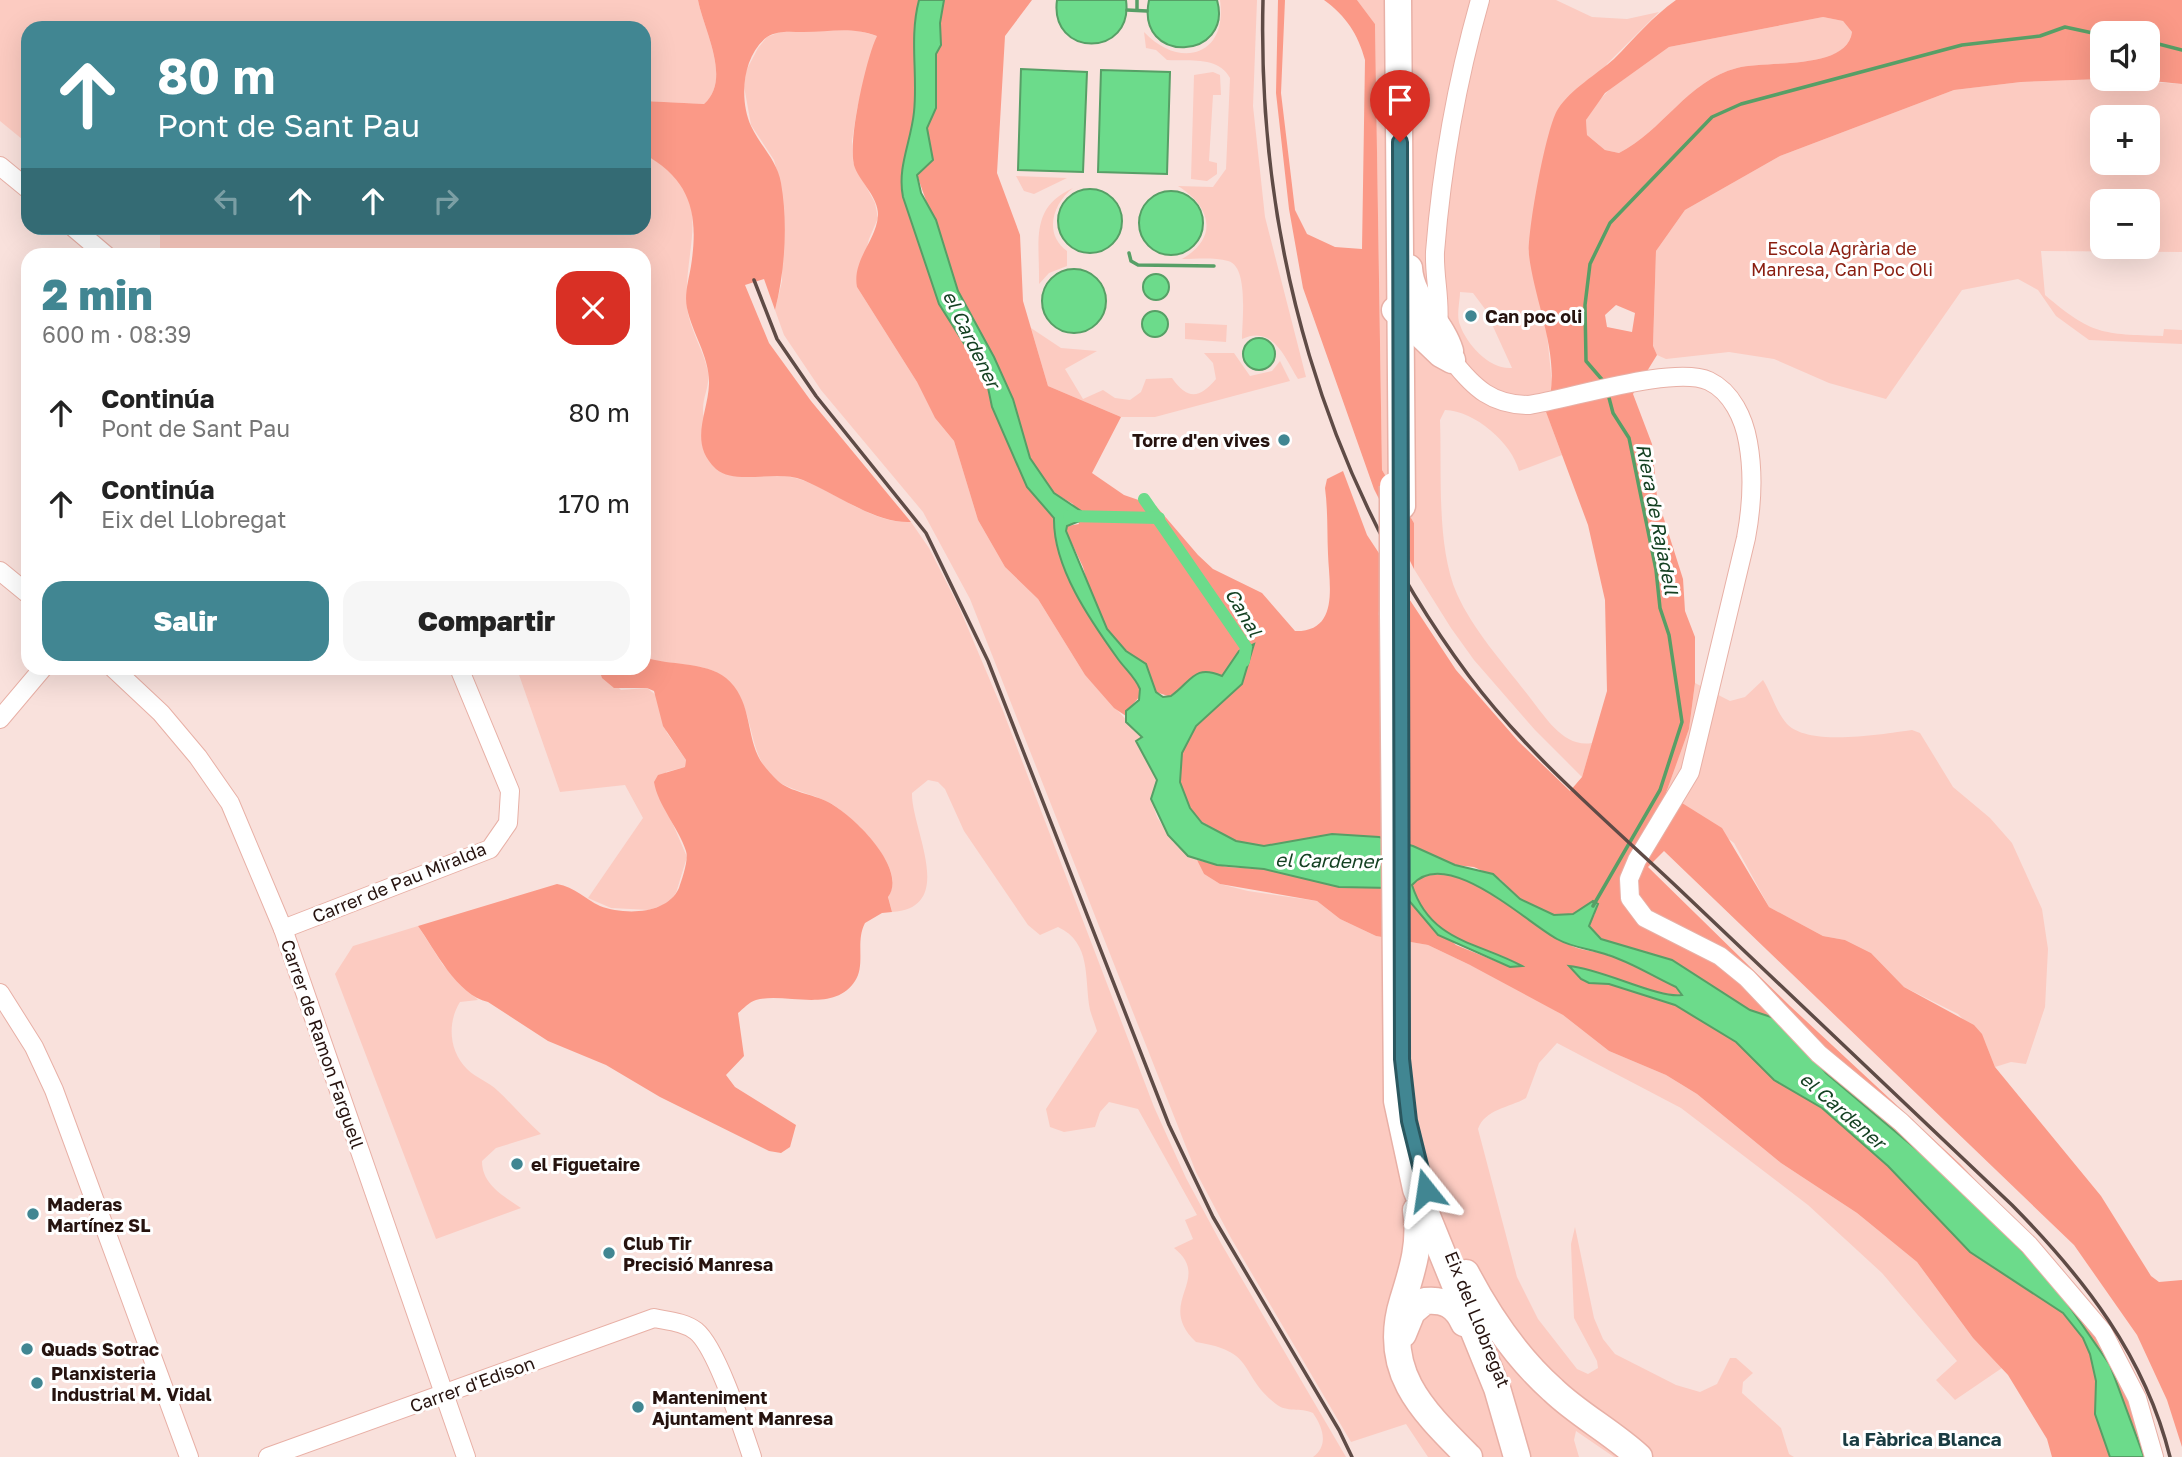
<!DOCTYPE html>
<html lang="es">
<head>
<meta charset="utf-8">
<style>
	body { margin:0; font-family:"Golos Text",sans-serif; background:#f6f6f6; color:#222; height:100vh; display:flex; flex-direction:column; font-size:26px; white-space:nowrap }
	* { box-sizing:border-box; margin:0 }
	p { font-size:23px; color:#767676 }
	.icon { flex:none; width:38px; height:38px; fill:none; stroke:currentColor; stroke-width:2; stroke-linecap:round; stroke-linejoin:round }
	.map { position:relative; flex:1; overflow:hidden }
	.panel { position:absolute; left:21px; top:248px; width:630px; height:427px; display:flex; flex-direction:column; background:#fff; border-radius:21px; box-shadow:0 7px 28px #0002 }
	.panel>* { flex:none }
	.top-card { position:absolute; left:21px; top:21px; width:630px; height:214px; border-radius:21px; box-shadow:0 7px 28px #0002; background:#418692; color:#fff; overflow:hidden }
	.controls { position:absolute; left:2090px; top:21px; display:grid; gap:14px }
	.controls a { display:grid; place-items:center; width:70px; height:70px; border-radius:14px; background:#fff; box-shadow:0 7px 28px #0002; font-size:35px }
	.pin { position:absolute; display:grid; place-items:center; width:60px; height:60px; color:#fff; margin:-72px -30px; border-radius:50% 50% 50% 0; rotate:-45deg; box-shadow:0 0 7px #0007 }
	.pin .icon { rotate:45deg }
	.me { position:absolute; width:77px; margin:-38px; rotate:345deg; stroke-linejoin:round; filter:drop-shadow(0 0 5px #0008) }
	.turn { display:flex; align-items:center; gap:24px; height:147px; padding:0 21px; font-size:32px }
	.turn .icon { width:91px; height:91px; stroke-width:2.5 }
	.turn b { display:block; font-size:49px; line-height:60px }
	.lanes { display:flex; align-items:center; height:66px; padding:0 21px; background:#0003; justify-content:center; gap:35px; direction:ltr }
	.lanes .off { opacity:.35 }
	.round { display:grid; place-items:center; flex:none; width:74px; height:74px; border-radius:21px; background:#f6f6f6 }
	.summary { display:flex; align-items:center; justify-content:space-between; height:119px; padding:0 21px }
	h1 { font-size:42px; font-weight:800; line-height:52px; color:#418692 }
	.primary-button { display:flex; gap:14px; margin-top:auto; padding:14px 21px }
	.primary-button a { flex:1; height:80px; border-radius:21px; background:#418692; color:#fff; font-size:28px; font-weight:800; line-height:80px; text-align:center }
	.primary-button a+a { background:#f6f6f6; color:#222 }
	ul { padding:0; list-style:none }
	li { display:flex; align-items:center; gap:21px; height:91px; padding:0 21px }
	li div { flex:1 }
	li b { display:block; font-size:26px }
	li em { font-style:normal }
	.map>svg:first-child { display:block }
	.green { fill:#fccbc1; fill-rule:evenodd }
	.forest { fill:#fb9987; fill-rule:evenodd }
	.water { fill:#6cdb8b; stroke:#579f66; stroke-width:2 }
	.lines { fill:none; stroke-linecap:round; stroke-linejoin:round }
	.stream { stroke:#579f66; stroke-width:3.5 }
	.canal { stroke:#6cdb8b; stroke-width:12 }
	.minor-casing { stroke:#e8b0a6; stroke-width:20 }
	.highway-casing { stroke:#e8b0a6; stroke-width:29 }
	.minor { stroke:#fff; stroke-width:18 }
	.highway { stroke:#fff; stroke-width:26 }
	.rail { stroke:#5f4b46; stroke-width:3.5 }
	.highway-bridge-casing { stroke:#e8b0a6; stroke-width:29; stroke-linecap:butt }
	.highway-bridge { stroke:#fff; stroke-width:26 }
	.route-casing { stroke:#2a575f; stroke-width:18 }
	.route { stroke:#418692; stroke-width:12 }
	.poi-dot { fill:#418692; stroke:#fff; stroke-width:2.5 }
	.labels { text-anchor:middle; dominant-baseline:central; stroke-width:6; stroke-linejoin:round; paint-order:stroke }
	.park-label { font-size:18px; fill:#8a1e10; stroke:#fff }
	.poi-label { font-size:18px; font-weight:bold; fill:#26130f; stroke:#fff; text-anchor:start }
	.street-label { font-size:18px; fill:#26130f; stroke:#fff }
	.water-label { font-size:19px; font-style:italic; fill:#144122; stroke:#fff }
	.neighbourhood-label { font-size:19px; font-weight:bold; fill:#1a3c42; stroke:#fff }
</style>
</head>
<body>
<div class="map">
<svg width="2182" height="1457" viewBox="0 0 2182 1457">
	<rect width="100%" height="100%" fill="#f9e1dc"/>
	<g class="green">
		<path d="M0 0H698C704 31 732 79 704 104L644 101V28H28V144L0 121Z"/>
		<path d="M1220 0H1257L1253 106 1265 217 1306 377 1298 379C1284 356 1273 325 1242 339 1242 322 1249 266 1228 261 1214 257 1196 259 1182 259 1220 237 1210 206 1178 186L1213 187 1226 169 1230 78C1219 56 1188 61 1167 60L1156 50 1146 48 1144 32C1180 70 1228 56 1220 0Z"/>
		<path d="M1357 0H1556L1592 17 1627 19 1659 12 1607 64 1529 253 1546 325 1553 393 1546 412 1562 455 1519 471C1512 443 1475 411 1445 410L1440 420C1442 473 1436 546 1457 594 1474 632 1506 666 1531 699 1546 718 1564 748 1592 743L1582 777 1535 730 1474 660 1451 628 1414 569V523L1382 470 1375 24ZM1460 292 1473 293 1485 309 1512 368C1490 370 1467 345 1460 325 1456 316 1460 301 1460 292Z"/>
		<path d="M1823 17 1843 21 1852 32C1847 71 1768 60 1737 68 1687 81 1663 131 1619 153L1605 150 1587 135 1586 120 1596 104 1609 90 1669 47Z"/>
		<path d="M853 29 877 36 857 109 852 141 853 162 875 203 878 218 869 239 857 287 917 382 935 418 954 441 978 520 1005 567 1038 599 1085 675 1142 737 1137 742 1157 780 1154 808 1157 817 1173 842 1197 860 1204 874 1220 884 1248 891 1317 901 1340 919 1376 936 1428 945 1508 983 1563 1015 1609 1051 1666 1075 1697 1094 1781 1163 1857 1213 1917 1262 1973 1338 2002 1368 1955 1400 1936 1380 1957 1361 1882 1273 1808 1205 1681 1108 1557 1043 1539 1063 1526 1098C1509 1108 1485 1109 1478 1129L1517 1277 1538 1319 1577 1369 1588 1374 1598 1368 1597 1361 1574 1318 1571 1244 1575 1227 1594 1318 1603 1339 1615 1354 1676 1385 1700 1392 1717 1384 1730 1358H1736L1753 1373 1743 1382 1742 1393 1781 1428 1789 1454 1794 1457H1614L1576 1431 1574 1440 1579 1457H1428L1406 1424 1351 1442 1231 1238 1196 1172 970 599 923 512 821 390 784 335 775 310 782 281 781 186 774 160 751 125 744 86 746 71 758 48 767 37 780 32Z"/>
		<path d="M1213 72 1220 75 1221 95H1213L1209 161 1217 163V174L1207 181 1191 179 1194 75Z"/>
		<path d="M2102 79 2182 84V252L2041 251 2045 295C2092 335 2102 334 2163 336L2164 329 2182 330V344L2089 340 2056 316 2038 290 2018 279 1962 290 1886 399 1829 383 1774 359 1729 352 1666 359 1657 355 1653 347 1656 251 1685 210 1780 156 1954 90 2021 82ZM2102 117H2147V163H2102ZM2102 201H2147V247H2102Z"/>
		<path d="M644 154C720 195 683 241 687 305 688 327 704 350 708 372 710 386 703 396 703 409 702 424 721 460 727 475 753 479 777 471 802 480 837 492 872 524 911 522L929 548 959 607 1003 711 1154 1107 1186 1178 1222 1245 1346 1457H1313C1329 1445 1323 1428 1313 1413 1300 1407 1287 1413 1276 1404 1237 1373 1258 1352 1196 1342 1154 1302 1214 1280 1174 1248L1193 1239 1185 1220 1197 1215 1138 1109 1109 1102 1100 1112 1095 1127 1064 1132 1050 1127 1046 1109 1097 1031C1095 1024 1092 1017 1090 1010 1084 978 1092 943 1058 927L1040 935 1028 925 964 831 945 789 938 782 928 780 912 793C911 828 958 908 892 912L888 896C909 870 853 817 832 804 816 795 798 792 782 784 742 761 760 701 721 675 700 661 668 667 644 657V256H160V232L163 228H644Z"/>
		<path d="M1016 176 1067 178 1034 194 1024 191Z"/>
		<path d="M1073 188C1053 203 1043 234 1067 251V266L1049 273 1039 284C1040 241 1029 208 1073 188Z"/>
		<path d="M1185 323 1227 325 1226 342 1185 339Z"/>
		<path d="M1031 328 1061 348 1097 351 1065 369 1083 399 1103 390 1115 398 1130 400 1141 392 1146 379 1172 378C1188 401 1200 398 1216 379L1213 363 1204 353H1234L1250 376 1272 371 1280 361 1290 381 1155 417H1121L1048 386Z"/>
		<path d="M517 669H599L621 690 647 688 657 696 667 733 686 760 685 767 666 772V808L687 857 676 893 668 903 649 910 611 908 588 898 643 818 625 785 560 792Z"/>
		<path d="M1763 680C1772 694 1776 712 1787 724 1809 747 1882 734 1912 730L1920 733 1953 787 1990 818 2012 843 2042 909 2048 949 2045 1007 2026 1064 2011 1062 1995 1067 1985 1042 1958 1014 1904 987 1871 953 1845 940 1823 936 1769 907 1734 843 1666 793 1689 729 1695 683 1730 701 1745 697Z"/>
		<path d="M418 926 443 965 478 1000 460 1002C447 1023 449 1051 467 1069 476 1078 489 1082 498 1091 513 1105 526 1121 541 1134L496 1148 482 1161C482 1185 504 1196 521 1208L436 1239 335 974 353 946Z"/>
	</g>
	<g class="forest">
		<path d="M698 0H919C909 38 918 74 914 112 911 142 897 166 903 197L939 304 986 378 992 407 1027 487 1054 518C1053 568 1090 620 1118 659 1126 670 1135 677 1140 689L1141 695 1127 711 1126 716 1114 708 1085 675 1038 599 1005 567 978 520 954 441 935 418 917 382 857 287C852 260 876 241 878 216 879 198 861 183 855 168 846 147 866 58 877 36 851 26 830 32 803 32 791 32 778 30 767 37 742 56 739 100 751 126 761 147 777 160 781 183 788 223 785 271 775 310L764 279 745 285 769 343 811 401 911 522C876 524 837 494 803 480 776 469 736 486 716 469 688 443 708 414 709 384 710 357 692 333 687 308 684 294 689 279 691 266 699 214 691 180 644 154V101L704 104C732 79 704 31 698 0Z"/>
		<path d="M944 0H1032L1005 36 997 173 1020 235 1023 301 1048 386 1121 417 1092 473 1124 495 1156 506 1198 555 1213 569 1262 593 1295 631C1340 632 1329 584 1328 554 1327 532 1328 511 1325 488L1327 479 1343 471 1367 535 1456 670 1518 741 1570 791 1582 777 1607 691 1605 600 1588 525 1546 412C1564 361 1535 306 1529 255 1527 233 1546 127 1558 109 1571 89 1597 74 1614 59 1635 38 1652 17 1676 0H2182V84L2132 79H2147V33H2102V79L2021 82 1954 90 1780 156 1685 210 1656 251 1653 346 1657 355 1633 394 1652 444 1657 497 1683 579 1685 611 1695 637V683L1689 729 1666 793 1722 828 1769 907 1823 936 1845 940 1871 953 1904 987 1974 1025 1982 1034 1995 1067 2101 1196 2151 1276 2159 1282 2182 1280V1447L2167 1400 2137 1335 2074 1245 1664 851 1648 867 1790 1006 1960 1164 2058 1266 2161 1457H2144L2110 1365 1948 1176 1826 1073 1777 1019 1750 1010 1672 960 1601 939 1589 925 1595 914 1594 902 1573 914 1554 915 1520 899 1500 879 1474 867 1455 865 1413 846 1379 837 1331 834 1264 846 1235 841 1202 822 1190 808 1180 782 1182 753 1196 726 1242 684 1253 645 1239 651 1222 677C1194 664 1192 681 1171 697L1156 692 1146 664 1126 651 1107 629 1092 600 1083 567 1066 531 1067 526 1079 524 1073 504 1054 493 1030 459 994 357 958 291 917 175 933 160 927 128 936 108V54L941 44 940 23ZM1823 17 1843 21 1852 32C1847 71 1767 60 1737 68 1687 81 1663 131 1619 153L1605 150 1587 135 1586 120 1605 93 1669 47ZM1616 305 1635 313 1632 332 1607 327 1605 315Z"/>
		<path d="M1278 0H1285L1281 93 1295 210 1307 234 1335 247 1362 249 1365 60C1358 34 1346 16 1324 0H1357L1375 24 1382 470 1414 523V569L1374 489 1303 288 1289 209 1276 93Z"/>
		<path d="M644 657C669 666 705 661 726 678 751 699 746 730 758 756 762 765 771 774 778 781 790 792 813 794 828 802 852 814 909 869 888 897L892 912 882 913 865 923C855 942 866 964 855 981 834 1014 785 992 756 1000 749 1002 743 1009 738 1013L744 1056 726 1075 735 1087 796 1125 790 1147 781 1153 769 1151 660 1097 606 1065 548 1041 488 1002C457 995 435 950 418 926L557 884C575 887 585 899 600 906 624 915 667 915 679 888 682 879 689 860 686 851 679 828 658 806 654 782L658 775 685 767 686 760 663 726 654 691 647 688H614L602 678 599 669 644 668Z"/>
		<path d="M1197 860 1227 867 1264 869 1339 887 1391 888 1406 897 1456 945 1510 967 1521 965C1476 941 1431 943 1412 884 1447 845 1538 929 1572 946 1583 951 1596 951 1608 955 1632 962 1654 977 1676 987L1683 994C1657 999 1605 969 1570 967L1581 979 1589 983 1609 984 1675 1005 1736 1042 1759 1065 1822 1108 1888 1166 1970 1252 2063 1313 2083 1338 2090 1354 2096 1381 2095 1414 2110 1457H2052L2047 1439 2008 1375 1973 1338 1917 1262 1857 1213 1781 1163 1697 1094 1666 1075 1609 1051 1563 1015 1470 965 1428 945 1376 936 1340 919 1317 901 1220 884 1204 874Z"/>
	</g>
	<g class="water">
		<path d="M919 0H944L940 23 941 45 936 54V108L927 128 933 160 917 175 921 193 936 220 958 291 994 357 1013 399 1030 458 1054 493 1081 511 1082 520 1067 526 1066 531 1107 629 1126 651 1146 664 1156 692 1163 697 1171 696C1192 681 1194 664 1222 676L1239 651 1254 644 1242 684 1196 726 1182 753 1180 782 1190 808 1202 823 1236 841 1264 846 1332 834 1379 837 1413 846 1455 865 1493 874 1520 899 1554 915 1573 914 1593 901 1598 904 1589 926 1601 939 1672 960 1750 1010 1777 1019 1800 1041 1826 1073 1948 1176 2051 1280 2110 1365 2144 1457H2110L2095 1414 2096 1381 2090 1354 2083 1338 2063 1313 1970 1252 1888 1166 1822 1108 1774 1080 1736 1042 1675 1005 1609 984 1589 983 1581 979 1569 966C1603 969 1659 999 1682 995L1676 987C1654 977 1631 962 1608 955 1591 949 1573 948 1557 939 1526 922 1446 845 1412 885 1430 942 1478 942 1522 966L1510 967 1438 935 1406 897 1391 888 1339 887 1264 869 1217 865 1188 856 1168 835 1151 799 1157 780 1136 741 1142 737 1126 722V711L1139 700 1140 689C1135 677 1126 670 1118 659 1090 620 1053 567 1054 518L1027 487 992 407 986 378 939 304 903 197C897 167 911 142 914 112 918 74 909 38 919 0Z"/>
		<path d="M1057 0H1126C1134 58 1049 58 1057 0Z"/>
		<path d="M1149 0H1217C1234 60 1135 66 1149 0Z"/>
		<path d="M1021 69 1087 72 1083 172 1018 170Z"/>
		<path d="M1101 70 1170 72 1167 174 1098 172Z"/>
		<circle cx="1090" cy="221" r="32"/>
		<circle cx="1171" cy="223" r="32"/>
		<circle cx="1074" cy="301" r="32"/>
		<circle cx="1156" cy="287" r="13"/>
		<circle cx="1155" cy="324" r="13"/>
		<circle cx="1259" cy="354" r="16"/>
	</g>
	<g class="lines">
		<g class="stream">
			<path d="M1127 10 1147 11"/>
			<path d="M1137 10V0"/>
			<path d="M2147 41 2182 50"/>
			<path d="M1129 253 1131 261 1138 265 1214 266"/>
			<path d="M1605 383 1586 361 1585 305 1590 264 1610 223 1712 117 1741 104 1962 45 2040 36 2065 27 2102 35"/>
			<path d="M1593 906 1660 790 1682 722 1669 635 1660 608 1656 570 1629 438 1613 413 1608 394"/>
		</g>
		<g class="canal">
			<path d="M1144 499 1246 647 1244 661"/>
			<path d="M1069 516 1159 518"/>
		</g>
		<defs>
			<g id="minor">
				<path d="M0 166 28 189"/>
				<path d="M74 228 107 256"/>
				<path d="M1438 326C1441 301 1434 277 1435 252 1442 164 1456 84 1480 0"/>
				<path d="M1452 360C1474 388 1492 405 1529 405 1570 399 1674 365 1709 381 1732 392 1744 419 1748 442 1754 475 1752 506 1746 538L1690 772 1637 860 1629 879 1630 898 1645 918 1720 956 1747 978 1819 1054 1901 1122 2029 1245 2103 1332 2137 1398 2154 1457"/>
				<path d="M0 571 28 594"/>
				<path d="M113 668 161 713 198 757 230 803 283 929 466 1457"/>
				<path d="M0 719 43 668"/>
				<path d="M283 929 490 849 508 823 510 791 459 668"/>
				<path d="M0 993 34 1047 54 1090 189 1457"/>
				<path d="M268 1457 654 1318C668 1321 684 1322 696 1331 717 1348 743 1430 752 1457"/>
			</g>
			<g id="highway">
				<path d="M1398 0 1402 506"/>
				<path d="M1409 268C1411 301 1441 321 1450 351"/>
				<path d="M1395 310 1441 354 1452 360"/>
				<path d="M1393 615 1397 1101 1416 1189 1497 1388 1517 1457"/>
				<path d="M1416 1210C1421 1243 1413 1268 1403 1300 1381 1371 1422 1410 1469 1457"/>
				<path d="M1466 1273C1489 1317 1516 1357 1553 1390 1579 1415 1612 1432 1639 1457"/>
				<path d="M1403 1334 1412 1312 1425 1301C1444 1299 1456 1305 1464 1323"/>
			</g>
		</defs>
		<use href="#minor" class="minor-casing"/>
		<use href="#highway" class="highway-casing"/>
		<use href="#minor" class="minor"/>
		<use href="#highway" class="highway"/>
		<g class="rail">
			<path d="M1263 0C1257 241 1324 482 1469 676 1528 755 1607 821 1678 888 1789 994 1901 1099 2012 1205 2084 1278 2145 1356 2170 1457"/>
			<path d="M754 280 777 339 816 396 926 533 988 661 1169 1125 1213 1217 1339 1430 1352 1457"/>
		</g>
		<defs>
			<path id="highway-bridge" d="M1393 486V615"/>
		</defs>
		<use href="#highway-bridge" class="highway-bridge-casing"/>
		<use href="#highway-bridge" class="highway-bridge"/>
	</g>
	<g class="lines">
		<defs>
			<path id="route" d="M1400 142 1402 1059 1409 1121 1426 1190"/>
		</defs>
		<use href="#route" class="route-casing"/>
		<use href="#route" class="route"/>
	</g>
	<g class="poi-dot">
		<circle cx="1471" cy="316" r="7"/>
		<circle cx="1284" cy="440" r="7"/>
		<circle cx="517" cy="1164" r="7"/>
		<circle cx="33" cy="1214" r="7"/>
		<circle cx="609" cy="1253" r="7"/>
		<circle cx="27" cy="1349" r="7"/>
		<circle cx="37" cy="1383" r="7"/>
		<circle cx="638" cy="1407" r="7"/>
	</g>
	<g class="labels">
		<g class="park-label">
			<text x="1842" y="248">Escola Agrària de<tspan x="1842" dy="21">Manresa, Can Poc Oli</tspan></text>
		</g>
		<g class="poi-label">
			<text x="1485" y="316">Can poc oli</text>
			<text x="1270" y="440" text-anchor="end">Torre d'en vives</text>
			<text x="531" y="1164">el Figuetaire</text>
			<text x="47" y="1204">Maderas<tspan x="47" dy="21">Martínez SL</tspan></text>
			<text x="623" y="1243">Club Tir<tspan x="623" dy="21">Precisió Manresa</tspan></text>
			<text x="41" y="1349">Quads Sotrac</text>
			<text x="51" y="1373">Planxisteria<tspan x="51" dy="21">Industrial M. Vidal</tspan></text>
			<text x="652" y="1397">Manteniment<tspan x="652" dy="21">Ajuntament Manresa</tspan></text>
		</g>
		<g class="street-label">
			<text transform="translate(399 882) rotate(-22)">Carrer de Pau Miralda</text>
			<text transform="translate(323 1044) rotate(71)">Carrer de Ramon Farguell</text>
			<text transform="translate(1478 1319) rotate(68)">Eix del Llobregat</text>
			<text transform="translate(472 1384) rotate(-20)">Carrer d'Edison</text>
		</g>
		<g class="water-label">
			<text transform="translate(972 339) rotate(64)">el Cardener</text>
			<text transform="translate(1658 519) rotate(79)">Riera de Rajadell</text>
			<text transform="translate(1244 612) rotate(59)">Canal</text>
			<text transform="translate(1328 860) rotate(1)">el Cardener</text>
			<text transform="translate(1843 1110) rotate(41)">el Cardener</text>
		</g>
		<g class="neighbourhood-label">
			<text x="1922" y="1438">la Fàbrica Blanca</text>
		</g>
	</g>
</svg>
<div class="controls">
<a><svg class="icon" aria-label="sound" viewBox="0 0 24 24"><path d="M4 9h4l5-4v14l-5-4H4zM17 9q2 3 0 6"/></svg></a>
<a>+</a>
<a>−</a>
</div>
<div class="pin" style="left:1400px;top:142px;background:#d93025"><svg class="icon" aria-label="arrive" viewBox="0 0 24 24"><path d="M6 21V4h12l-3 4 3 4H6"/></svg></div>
<svg class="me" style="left:1426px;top:1190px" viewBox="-20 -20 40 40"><path d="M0-17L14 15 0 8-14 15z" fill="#418692" stroke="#fff" stroke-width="4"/></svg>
<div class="top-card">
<div class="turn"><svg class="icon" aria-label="ahead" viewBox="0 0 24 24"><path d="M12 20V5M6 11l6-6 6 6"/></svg><div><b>80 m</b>Pont de Sant Pau</div></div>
<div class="lanes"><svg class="icon off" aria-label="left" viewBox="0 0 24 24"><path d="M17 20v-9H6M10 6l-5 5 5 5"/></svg><svg class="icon" aria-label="ahead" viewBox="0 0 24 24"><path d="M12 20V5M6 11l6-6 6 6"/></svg><svg class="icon" aria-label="ahead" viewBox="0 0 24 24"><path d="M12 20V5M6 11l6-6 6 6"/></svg><svg class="icon off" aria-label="right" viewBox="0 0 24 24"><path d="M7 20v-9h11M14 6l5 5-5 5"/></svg></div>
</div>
<section class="panel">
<div class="summary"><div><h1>2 min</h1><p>600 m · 08:39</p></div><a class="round" style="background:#d93025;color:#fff"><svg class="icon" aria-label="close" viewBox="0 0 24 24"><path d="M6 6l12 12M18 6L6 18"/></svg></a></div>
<ul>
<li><svg class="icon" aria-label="ahead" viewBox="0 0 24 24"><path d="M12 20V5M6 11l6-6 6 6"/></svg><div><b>Continúa</b><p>Pont de Sant Pau</p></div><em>80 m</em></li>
<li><svg class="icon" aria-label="ahead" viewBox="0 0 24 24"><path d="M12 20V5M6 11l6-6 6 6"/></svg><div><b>Continúa</b><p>Eix del Llobregat</p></div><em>170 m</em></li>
</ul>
<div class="primary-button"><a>Salir</a><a>Compartir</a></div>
</section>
</div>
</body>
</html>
